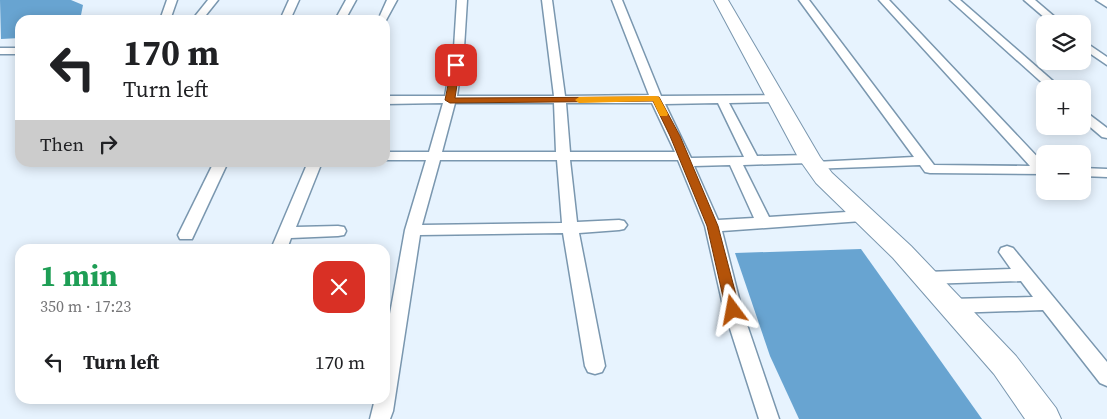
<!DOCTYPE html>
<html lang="en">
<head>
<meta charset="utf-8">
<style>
	body { margin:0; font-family:"Source Serif 4",serif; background:#f6f6f6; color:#202124; height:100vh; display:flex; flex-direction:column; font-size:19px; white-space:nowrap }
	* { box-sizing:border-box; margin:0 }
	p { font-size:16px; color:#757577 }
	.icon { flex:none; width:28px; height:28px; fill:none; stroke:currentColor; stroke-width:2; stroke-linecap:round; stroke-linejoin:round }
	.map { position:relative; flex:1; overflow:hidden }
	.details { position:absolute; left:15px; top:244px; width:375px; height:160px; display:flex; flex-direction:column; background:#fff; border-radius:15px; box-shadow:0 2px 12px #0003 }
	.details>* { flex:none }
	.banner { position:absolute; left:15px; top:15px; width:375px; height:152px; border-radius:15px; box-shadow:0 2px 12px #0003; background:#fff; color:#202124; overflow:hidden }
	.controls { position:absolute; left:1036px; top:15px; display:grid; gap:10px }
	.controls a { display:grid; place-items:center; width:55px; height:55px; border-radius:10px; background:#fff; box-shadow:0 2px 12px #0003; font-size:25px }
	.pin { position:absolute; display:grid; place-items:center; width:42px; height:42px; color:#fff; margin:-21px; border-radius:10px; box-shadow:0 2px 8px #0006 }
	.me { position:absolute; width:55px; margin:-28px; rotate:347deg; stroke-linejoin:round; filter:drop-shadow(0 0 4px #0008) }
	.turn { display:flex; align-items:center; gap:18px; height:105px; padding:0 25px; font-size:22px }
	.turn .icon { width:65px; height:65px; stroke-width:2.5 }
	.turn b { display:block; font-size:35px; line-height:42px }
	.then { display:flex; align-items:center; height:48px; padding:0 25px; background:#0003; gap:10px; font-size:19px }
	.round { display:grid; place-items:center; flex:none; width:52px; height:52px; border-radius:15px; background:#f6f6f6 }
	.head { display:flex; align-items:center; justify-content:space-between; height:85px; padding:0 25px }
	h1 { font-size:30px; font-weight:700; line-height:38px; color:#1e9e55 }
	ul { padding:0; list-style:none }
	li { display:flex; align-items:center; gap:15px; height:65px; padding:0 25px }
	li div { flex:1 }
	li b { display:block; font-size:19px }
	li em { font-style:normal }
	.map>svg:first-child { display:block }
	.water { fill:#68a4d1 }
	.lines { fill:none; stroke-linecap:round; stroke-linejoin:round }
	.minor-casing { stroke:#7a97af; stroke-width:3 }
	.primary-casing { stroke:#7a97af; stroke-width:2 }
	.minor { fill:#fff; fill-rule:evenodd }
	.primary { fill:#fff; fill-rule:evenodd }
	.route { fill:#b45309; stroke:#753606 }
	.slow { fill:#f59e0b }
</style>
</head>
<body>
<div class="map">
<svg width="1107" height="419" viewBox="0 0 1107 419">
	<rect width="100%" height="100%" fill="#e7f3fe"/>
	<g class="water">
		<path d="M0 0H71L83 5 81 15 71 20H20V38L1 39Z"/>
		<path d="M861 249 982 419H799L770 356 735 253Z"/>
	</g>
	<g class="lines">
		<defs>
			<g id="minor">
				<path d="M167 0H177L170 20H160Z"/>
				<path d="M208 0H218L202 20H192Z"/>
				<path d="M289 0H299L290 20H280Z"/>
				<path d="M346 0H356L345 20H335Z"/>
				<path d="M387 0H397L385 22V20H378Z"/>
				<path d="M457 0H467L464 48 457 96H554L542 0H552L565 96 649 95 612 0H622L661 96 779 95V101L775 102 729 103 757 156 810 155 817 159 810 163 743 165 769 217 862 211 870 216 862 221 722 231 742 310 779 419H759L724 310 705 226 678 160H570L577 222 619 220 624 221 627 225 624 229 619 230 579 233 605 366 602 372 595 374 588 372 585 366 563 233 420 235 393 411 390 419H370L375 399H385V342L405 230 426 160H385V152H429L443 103 385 104V96H445L454 48ZM455 103H554L556 152H442ZM566 103H652L675 152H570ZM718 103 744 157 691 158 665 104ZM440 160H557L562 223 422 225ZM730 165 754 218 718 220 694 166Z"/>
				<path d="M799 0H809L934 165 1030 166 879 0H889L1045 165V174L930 173 925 172 920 165 810 169 808 166 810 163 815 162 914 157Z"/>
				<path d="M950 0H960L1062 89H1049Z"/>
				<path d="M1024 0H1035L1063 24H1052Z"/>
				<path d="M1096 0H1107V7Z"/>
				<path d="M1082 40 1107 57V65L1082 48Z"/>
				<rect x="0" y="48" width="20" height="6"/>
				<path d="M1082 109 1107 128V138L1102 137 1082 120Z"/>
				<path d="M214 162H228L192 239H180L178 235Z"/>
				<path d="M308 162H322L296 227 338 226 344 227 346 231 344 235 338 236 291 238 287 249H271Z"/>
				<path d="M1082 168 1107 169V177L1082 176Z"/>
				<path d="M1007 246 1013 248 1107 362V386L1100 383 1043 310 951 313 945 311 942 306 945 301 951 299 1033 297 1021 281 926 284 920 282 918 278 920 274 926 272 1011 269 999 252 1001 248Z"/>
			</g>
			<path id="primary" d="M714 0H728L820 157 832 173 911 246 1016 356 1056 408 1061 419H1025L994 374 893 258 816 183 799 159Z"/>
		</defs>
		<use href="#minor" class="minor-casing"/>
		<use href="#primary" class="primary-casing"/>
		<use href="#minor" class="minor"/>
		<use href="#primary" class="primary"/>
	</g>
	<path class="route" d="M456 63 460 65 455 98 659 97 680 136 718 226 740 310 738 314 733 316 726 310 707 226 670 136 653 101 450 103 445 100 452 65Z"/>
	<path class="slow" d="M656 96 659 97 668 114 667 116H660L653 101 579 103 575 100 579 97Z"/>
</svg>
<div class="controls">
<a><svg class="icon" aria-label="layers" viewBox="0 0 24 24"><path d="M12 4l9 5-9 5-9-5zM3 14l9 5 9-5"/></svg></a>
<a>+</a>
<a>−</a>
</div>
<div class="pin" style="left:456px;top:65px;background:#d93025"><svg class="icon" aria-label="arrive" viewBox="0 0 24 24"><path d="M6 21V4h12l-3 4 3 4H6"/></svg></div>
<svg class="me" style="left:733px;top:310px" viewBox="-20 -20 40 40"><path d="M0-17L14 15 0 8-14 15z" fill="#b45309" stroke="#fff" stroke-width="4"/></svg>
<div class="banner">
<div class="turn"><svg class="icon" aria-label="left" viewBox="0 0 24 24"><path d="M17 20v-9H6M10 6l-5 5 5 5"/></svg><div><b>170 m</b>Turn left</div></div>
<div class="then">Then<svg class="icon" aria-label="right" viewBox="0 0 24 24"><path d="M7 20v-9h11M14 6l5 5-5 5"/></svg></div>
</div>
<section class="details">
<div class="head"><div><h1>1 min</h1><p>350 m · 17:23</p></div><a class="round" style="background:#d93025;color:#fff"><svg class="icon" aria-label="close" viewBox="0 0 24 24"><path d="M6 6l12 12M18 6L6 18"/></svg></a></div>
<ul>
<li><svg class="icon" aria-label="left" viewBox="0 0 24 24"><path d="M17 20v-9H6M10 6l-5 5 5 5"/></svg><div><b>Turn left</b></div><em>170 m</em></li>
</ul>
</section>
</div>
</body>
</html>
